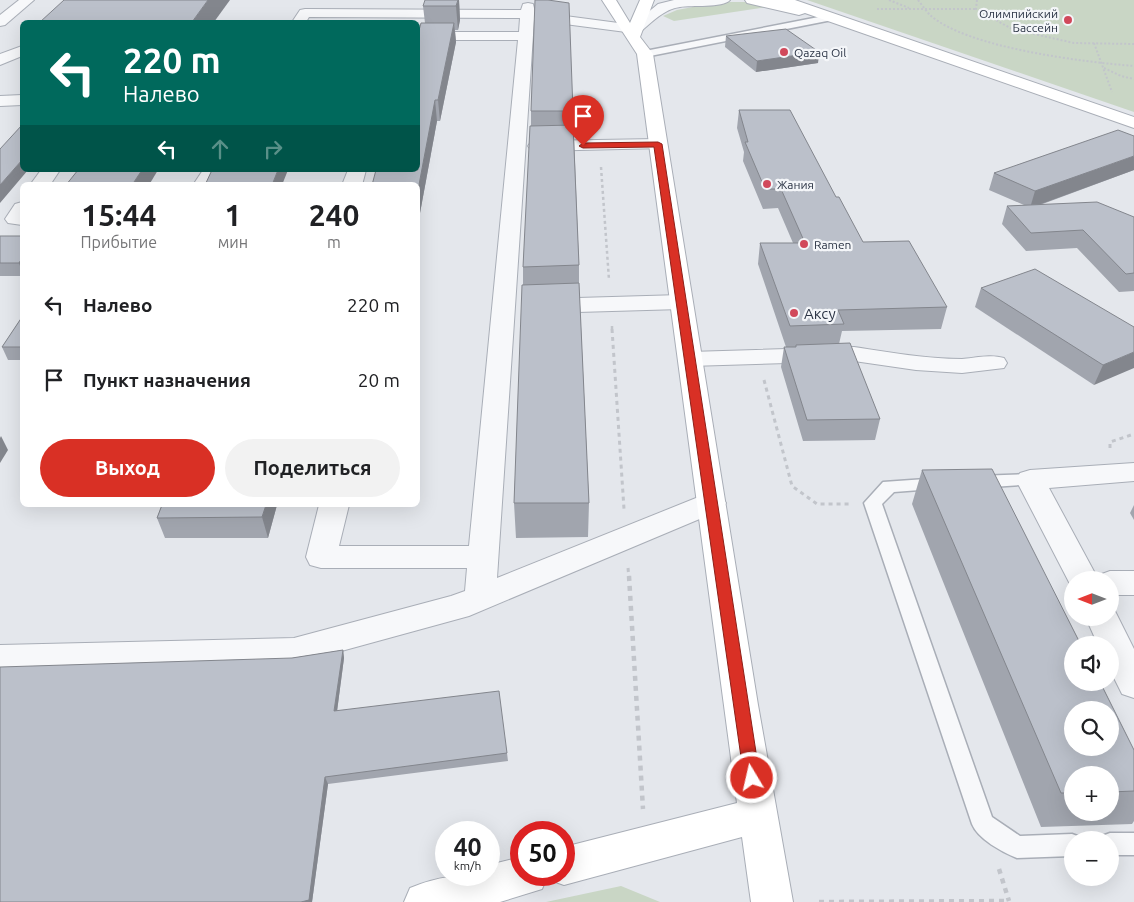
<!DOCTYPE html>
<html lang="ru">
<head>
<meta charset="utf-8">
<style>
	body { margin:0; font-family:Ubuntu,sans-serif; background:#f2f2f2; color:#202124; height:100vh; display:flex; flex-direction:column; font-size:19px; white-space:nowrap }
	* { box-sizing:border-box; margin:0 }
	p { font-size:16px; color:#757577 }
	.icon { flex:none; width:28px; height:28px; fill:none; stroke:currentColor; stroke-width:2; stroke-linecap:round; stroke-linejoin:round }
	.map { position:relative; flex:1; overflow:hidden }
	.details { position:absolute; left:20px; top:182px; width:400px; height:325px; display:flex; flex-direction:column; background:#fff; border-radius:8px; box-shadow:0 5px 20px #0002 }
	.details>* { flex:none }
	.top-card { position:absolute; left:20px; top:20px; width:400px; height:152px; border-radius:8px; box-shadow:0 5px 20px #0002; background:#00695c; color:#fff; overflow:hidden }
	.needle { width:32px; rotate:270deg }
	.tools { position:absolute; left:1064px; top:571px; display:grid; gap:10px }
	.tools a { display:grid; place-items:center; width:55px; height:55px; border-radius:50%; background:#fff; box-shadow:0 5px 20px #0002; font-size:25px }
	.speed { position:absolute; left:435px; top:821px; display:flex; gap:10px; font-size:25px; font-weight:700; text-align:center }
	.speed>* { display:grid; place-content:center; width:65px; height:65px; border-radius:50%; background:#fff; box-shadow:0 5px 20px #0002; line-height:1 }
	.speed small { font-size:12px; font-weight:400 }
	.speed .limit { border:8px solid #d22; background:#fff; color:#111 }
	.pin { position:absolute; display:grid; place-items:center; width:42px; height:42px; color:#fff; margin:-51px -21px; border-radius:50% 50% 50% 0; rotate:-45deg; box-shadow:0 0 5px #0007 }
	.pin .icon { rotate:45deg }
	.me { position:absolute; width:55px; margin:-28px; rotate:351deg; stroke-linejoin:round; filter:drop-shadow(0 0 4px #0008) }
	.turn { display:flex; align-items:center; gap:18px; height:105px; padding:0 20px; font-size:22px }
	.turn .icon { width:65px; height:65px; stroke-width:2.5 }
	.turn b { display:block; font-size:35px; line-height:42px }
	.lanes { display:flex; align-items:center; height:48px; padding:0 20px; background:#0003; justify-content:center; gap:25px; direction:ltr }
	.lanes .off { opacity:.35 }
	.eta { display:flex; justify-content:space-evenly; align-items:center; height:85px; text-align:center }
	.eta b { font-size:30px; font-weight:700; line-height:35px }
	.button { display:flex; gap:10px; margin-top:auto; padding:10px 20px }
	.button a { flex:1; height:58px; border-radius:30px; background:#d93025; color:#fff; font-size:20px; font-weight:700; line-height:58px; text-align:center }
	.button a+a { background:#f2f2f2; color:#202124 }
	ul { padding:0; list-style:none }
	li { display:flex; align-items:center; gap:15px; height:75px; padding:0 20px }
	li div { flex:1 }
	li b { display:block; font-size:19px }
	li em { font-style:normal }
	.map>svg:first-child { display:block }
	.green { fill:#c9d6c5 }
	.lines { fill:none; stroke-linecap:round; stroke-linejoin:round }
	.service-casing { stroke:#a9aeb7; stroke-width:3 }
	.minor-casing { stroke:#a9aeb7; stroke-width:2 }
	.tertiary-casing { stroke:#a9aeb7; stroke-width:2 }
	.secondary-casing { stroke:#a9aeb7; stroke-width:2 }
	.path-far3 { stroke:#c2c5cb; stroke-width:2; stroke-dasharray:2 2; stroke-linecap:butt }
	.path-far2 { stroke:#c2c5cb; stroke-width:2.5; stroke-dasharray:3 3; stroke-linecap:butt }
	.path-far1 { stroke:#c2c5cb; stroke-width:3; stroke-dasharray:4 4; stroke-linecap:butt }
	.path { stroke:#c2c5cb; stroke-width:4.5; stroke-dasharray:5 5; stroke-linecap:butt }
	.service { fill:#f7f8fa; fill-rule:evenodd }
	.minor { fill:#f7f8fa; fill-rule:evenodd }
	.tertiary { fill:#f7f8fa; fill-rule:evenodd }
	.secondary { fill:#fff; fill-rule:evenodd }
	.wall { fill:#a1a5ae; fill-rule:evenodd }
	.shaded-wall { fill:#83868d }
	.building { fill:#bbc0ca; stroke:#83868d; fill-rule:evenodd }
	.route { fill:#d93025; stroke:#8d1f18 }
	.poi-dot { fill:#d1495b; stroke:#f4f6f9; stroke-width:2 }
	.labels { text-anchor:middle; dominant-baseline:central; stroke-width:4.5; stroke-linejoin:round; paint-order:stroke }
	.far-poi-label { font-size:12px; fill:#2b3445; stroke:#f4f6f9; text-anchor:start }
	.poi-label { font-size:15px; fill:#2b3445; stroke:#f4f6f9; text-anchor:start }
</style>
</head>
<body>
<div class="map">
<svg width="1134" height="902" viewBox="0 0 1134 902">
	<rect width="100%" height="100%" fill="#e4e7ec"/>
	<g class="green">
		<path d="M807 0H1134V112Z"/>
		<path d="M719 2H750L767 7 674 21 663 16 677 10Z"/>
		<path d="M621 886 660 902H546Z"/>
	</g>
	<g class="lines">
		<defs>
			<g id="service">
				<path d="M829 15 833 18 832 20 645 57 640 54 645 51Z"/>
				<path d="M1030 474 1036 476 1038 480 1036 484 977 488 971 486 969 482 971 478 977 476Z"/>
				<path d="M940 478 946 480 948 484 946 488 894 492 882 504 992 817 1020 836 1072 834 1080 837 1081 840H1072V856L1017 858C1002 852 978 839 972 824L864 503 883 482Z"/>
				<path d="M1110 833H1134V855H1110V840H1100L1102 836Z"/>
			</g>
			<g id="minor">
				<path d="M19 0H34L5 25 0 26V15Z"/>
				<path d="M528 3 533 4 535 12 626 24 631 25 633 28 631 31 626 32 534 20 497 578 701 496 711 493 721 496 726 503 721 510 469 616 294 664 0 673V645L294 638 451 596 465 591 467 568H321L310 565 306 557 319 505H349L339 546H469L518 40H418V32H519L520 18 309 17 306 22H292L300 10 305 9 521 10 523 4Z"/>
				<path d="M22 46V56L0 65V54Z"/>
				<path d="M22 95V105L0 106V96Z"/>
				<path d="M658 139 664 140 667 144 664 148 537 151 531 150 528 146 531 142 537 141Z"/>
				<path d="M41 170H60L50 185H30Z"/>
				<path d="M203 170H221L213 185H193Z"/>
				<path d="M348 170H366L362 185H342Z"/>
				<path d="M22 202V225L8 223 5 219 15 204Z"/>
				<path d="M681 295 689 297 692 302 689 307 681 309 543 313 535 311 531 306 535 301 543 299Z"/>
				<path d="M854 347C889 352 926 359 962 359 976 358 990 354 1004 358L1007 363 1004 368 962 373 916 370 854 361 690 366 681 364 678 359 681 354 690 352Z"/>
				<path d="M1134 463V481L1049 488 1097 577 1099 575 1110 571H1134V595H1110V580H1072V588L1016 480 1020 473 1030 470Z"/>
				<path d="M1110 608 1114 609 1134 649V698L1122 694 1110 670V645H1098L1086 618H1110Z"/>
			</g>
			<path id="tertiary" d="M674 0H730C723 8 691 5 680 7 664 9 652 22 640 32H630L628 29 658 4Z"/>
			<g id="secondary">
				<path d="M602 0H616L630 23 640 0H654L640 37 653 54 758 705 793 902H751L742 837 564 885 550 880 548 875 542 889 500 902H404L410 888C439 876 458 875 489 875V865L521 857V875H564V847L737 803 637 54Z"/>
				<path d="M745 0H795L1134 117V128L805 13 799 15 747 3Z"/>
			</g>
		</defs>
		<use href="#service" class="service-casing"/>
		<use href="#minor" class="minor-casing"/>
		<use href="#tertiary" class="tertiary-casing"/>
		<use href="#secondary" class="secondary-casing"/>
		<g class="path-far3">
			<path d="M889 0 909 8"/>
			<path d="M918 0C922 5 926 11 930 15 967 48 1084 62 1134 66"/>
			<path d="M977 0 976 9 1012 29 1074 43 1134 44"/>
			<path d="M877 9H976"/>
			<path d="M1094 43 1112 92"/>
			<path d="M1104 68 1121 76 1134 79"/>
		</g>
		<g class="path-far2">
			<path d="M601 167 609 280"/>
			<path d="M612 326V331"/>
		</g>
		<g class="path-far1">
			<path d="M612 329 624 509"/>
			<path d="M764 380 792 486 817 504H850"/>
			<path d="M1110 448V442L1134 434"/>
			<path d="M628 568 629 578"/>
		</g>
		<g class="path">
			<path d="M629 576 643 809"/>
			<path d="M999 869 1009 901"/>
			<path d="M819 902 1009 901"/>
		</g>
		<use href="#service" class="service"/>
		<use href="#minor" class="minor"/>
		<use href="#tertiary" class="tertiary"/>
		<use href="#secondary" class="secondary"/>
	</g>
	<g class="wall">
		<path d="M459 0 460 20 458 30H455L456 42 440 121H437L420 213H418V170L425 23 423 6Z"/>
		<path d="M726 36 819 52 818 63 756 72 725 47Z"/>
		<path d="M739 110 836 197 863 242 947 307 941 329 842 331 839 344 880 419 875 440 803 441 781 367 784 347H786L758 264 760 243H793L778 208 763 209 743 161 744 152 737 128Z"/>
		<path d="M531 111H573L579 265V283L589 503 588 537 516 538 514 503 523 285V267L531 126Z"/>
		<path d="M1134 170 1040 205 1134 217V291L1119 292 1077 248 1026 251 1002 224 1007 206 1024 205 989 190 994 173Z"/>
		<rect x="0" y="236" width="22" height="40"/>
		<path d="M981 288 1134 327 1094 385 975 307Z"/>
		<path d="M22 317V360H8L2 347Z"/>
		<path d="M922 470 1134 750V821L1132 824 1041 827 912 504ZM1072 775H1110V812H1072Z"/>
		<path d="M162 505H277L268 538H165L157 518Z"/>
		<path d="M1134 505V520L1130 513Z"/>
		<path d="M343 650 344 658 337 711 507 753 508 761 328 784 312 902H0L292 658Z"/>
	</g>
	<g class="shaded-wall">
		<path d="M208 0H230L214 22H192Z"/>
		<path d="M458 0H459L460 20 458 30 456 6Z"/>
		<path d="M454 23 456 42 440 121 438 100Z"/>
		<path d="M819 52 818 63 756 72 757 61Z"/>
		<path d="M435 100 437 121 420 213 418 190Z"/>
		<path d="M1134 156V170L1030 208 1035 191Z"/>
		<path d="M22 160V170H28L0 203V185Z"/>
		<path d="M142 170H158L149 185H132Z"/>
		<path d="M278 170H288L282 185H272Z"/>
		<path d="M22 258V272L19 263Z"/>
		<path d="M1134 352V368L1094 385 1103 365Z"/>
		<path d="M1 436 8 450 0 463V438Z"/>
		<path d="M266 505H277L268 538 262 517Z"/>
		<path d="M343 650 344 658 336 719 334 711Z"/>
		<path d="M325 777 328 784 312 902H301Z"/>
	</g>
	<g class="building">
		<path d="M64 0H208L192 22H40Z"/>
		<path d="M425 0H458L456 6H423Z"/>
		<path d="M535 0H548L569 3 573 111H531Z"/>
		<path d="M421 23H454L438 100H435L418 190V185H372L376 170H418V34Z"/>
		<path d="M786 29 819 52 757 61 726 36Z"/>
		<path d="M739 110H790L836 197H839L863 242 909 241 947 307 838 310 844 324 790 326 760 243H805L781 189H765L745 142H748Z"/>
		<path d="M22 125V160L0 185V149Z"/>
		<path d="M573 125 579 265 523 267 530 126Z"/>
		<path d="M1118 130 1134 136V156L1035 191 994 173Z"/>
		<path d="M78 170H142L132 185H66Z"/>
		<path d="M212 170H278L272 185H205Z"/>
		<path d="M1097 202 1134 217V273L1126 274 1083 230 1031 233 1007 206Z"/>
		<path d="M0 236H22V258L19 263H0Z"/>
		<path d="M1035 269 1134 327V352L1103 365 981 288Z"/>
		<path d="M579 283 589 503H514L522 285Z"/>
		<path d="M22 317V347H2Z"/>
		<path d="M850 343 880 419 807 420 784 347H796V345Z"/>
		<path d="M992 469 1081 645H1072V682H1100L1134 750V791L1110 792V775H1072V793H1061L922 470ZM1072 710H1110V748H1072Z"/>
		<path d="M162 505H266L262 517 157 518Z"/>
		<path d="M343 650 334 711 499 691 507 753 325 777 309 900 301 902H0V667L292 658Z"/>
	</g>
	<path class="route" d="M658 142 662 144 760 778 758 783 752 785 747 783 744 778 654 147 583 148 579 146 583 143Z"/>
	<g class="poi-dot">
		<circle cx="1068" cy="20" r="5"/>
		<circle cx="784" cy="52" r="5"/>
		<circle cx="767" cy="184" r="5"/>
		<circle cx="804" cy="244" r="5"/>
		<circle cx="794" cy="313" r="5"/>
	</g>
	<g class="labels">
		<g class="far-poi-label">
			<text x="1058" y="13" text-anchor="end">Олимпийский<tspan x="1058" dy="14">Бассейн</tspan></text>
			<text x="794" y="52">Qazaq Oil</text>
			<text x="777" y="184">Жания</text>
			<text x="814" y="244">Ramen</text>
		</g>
		<g class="poi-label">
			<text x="804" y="313">Аксу</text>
		</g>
	</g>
</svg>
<div class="tools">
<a><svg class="needle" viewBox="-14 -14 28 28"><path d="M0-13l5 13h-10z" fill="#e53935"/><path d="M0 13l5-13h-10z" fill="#757577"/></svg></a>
<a><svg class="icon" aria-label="sound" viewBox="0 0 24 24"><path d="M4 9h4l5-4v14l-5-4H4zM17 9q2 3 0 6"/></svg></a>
<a><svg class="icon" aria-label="search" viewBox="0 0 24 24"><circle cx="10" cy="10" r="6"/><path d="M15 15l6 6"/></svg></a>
<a>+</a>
<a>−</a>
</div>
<div class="speed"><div>40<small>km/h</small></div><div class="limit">50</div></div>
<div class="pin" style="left:583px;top:146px;background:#d93025"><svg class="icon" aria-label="arrive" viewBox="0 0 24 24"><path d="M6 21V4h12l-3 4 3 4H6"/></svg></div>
<svg class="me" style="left:752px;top:778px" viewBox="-20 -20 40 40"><circle r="17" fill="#d93025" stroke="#fff" stroke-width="3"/><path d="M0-11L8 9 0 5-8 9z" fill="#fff"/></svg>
<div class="top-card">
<div class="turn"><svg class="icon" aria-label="left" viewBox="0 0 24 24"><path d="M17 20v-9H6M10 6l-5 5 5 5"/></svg><div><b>220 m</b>Налево</div></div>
<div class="lanes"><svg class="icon" aria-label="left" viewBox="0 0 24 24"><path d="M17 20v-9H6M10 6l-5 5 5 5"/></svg><svg class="icon off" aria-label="ahead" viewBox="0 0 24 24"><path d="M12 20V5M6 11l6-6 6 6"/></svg><svg class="icon off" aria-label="right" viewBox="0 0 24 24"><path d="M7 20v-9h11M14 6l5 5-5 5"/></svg></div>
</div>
<section class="details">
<div class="eta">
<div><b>15:44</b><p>Прибытие</p></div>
<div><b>1</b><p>мин</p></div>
<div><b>240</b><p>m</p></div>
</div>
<ul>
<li><svg class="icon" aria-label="left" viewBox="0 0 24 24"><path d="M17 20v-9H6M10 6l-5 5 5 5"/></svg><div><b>Налево</b></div><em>220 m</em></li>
<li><svg class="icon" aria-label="arrive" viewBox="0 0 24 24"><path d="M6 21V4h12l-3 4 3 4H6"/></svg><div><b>Пункт назначения</b></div><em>20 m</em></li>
</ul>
<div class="button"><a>Выход</a><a>Поделиться</a></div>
</section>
</div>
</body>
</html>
